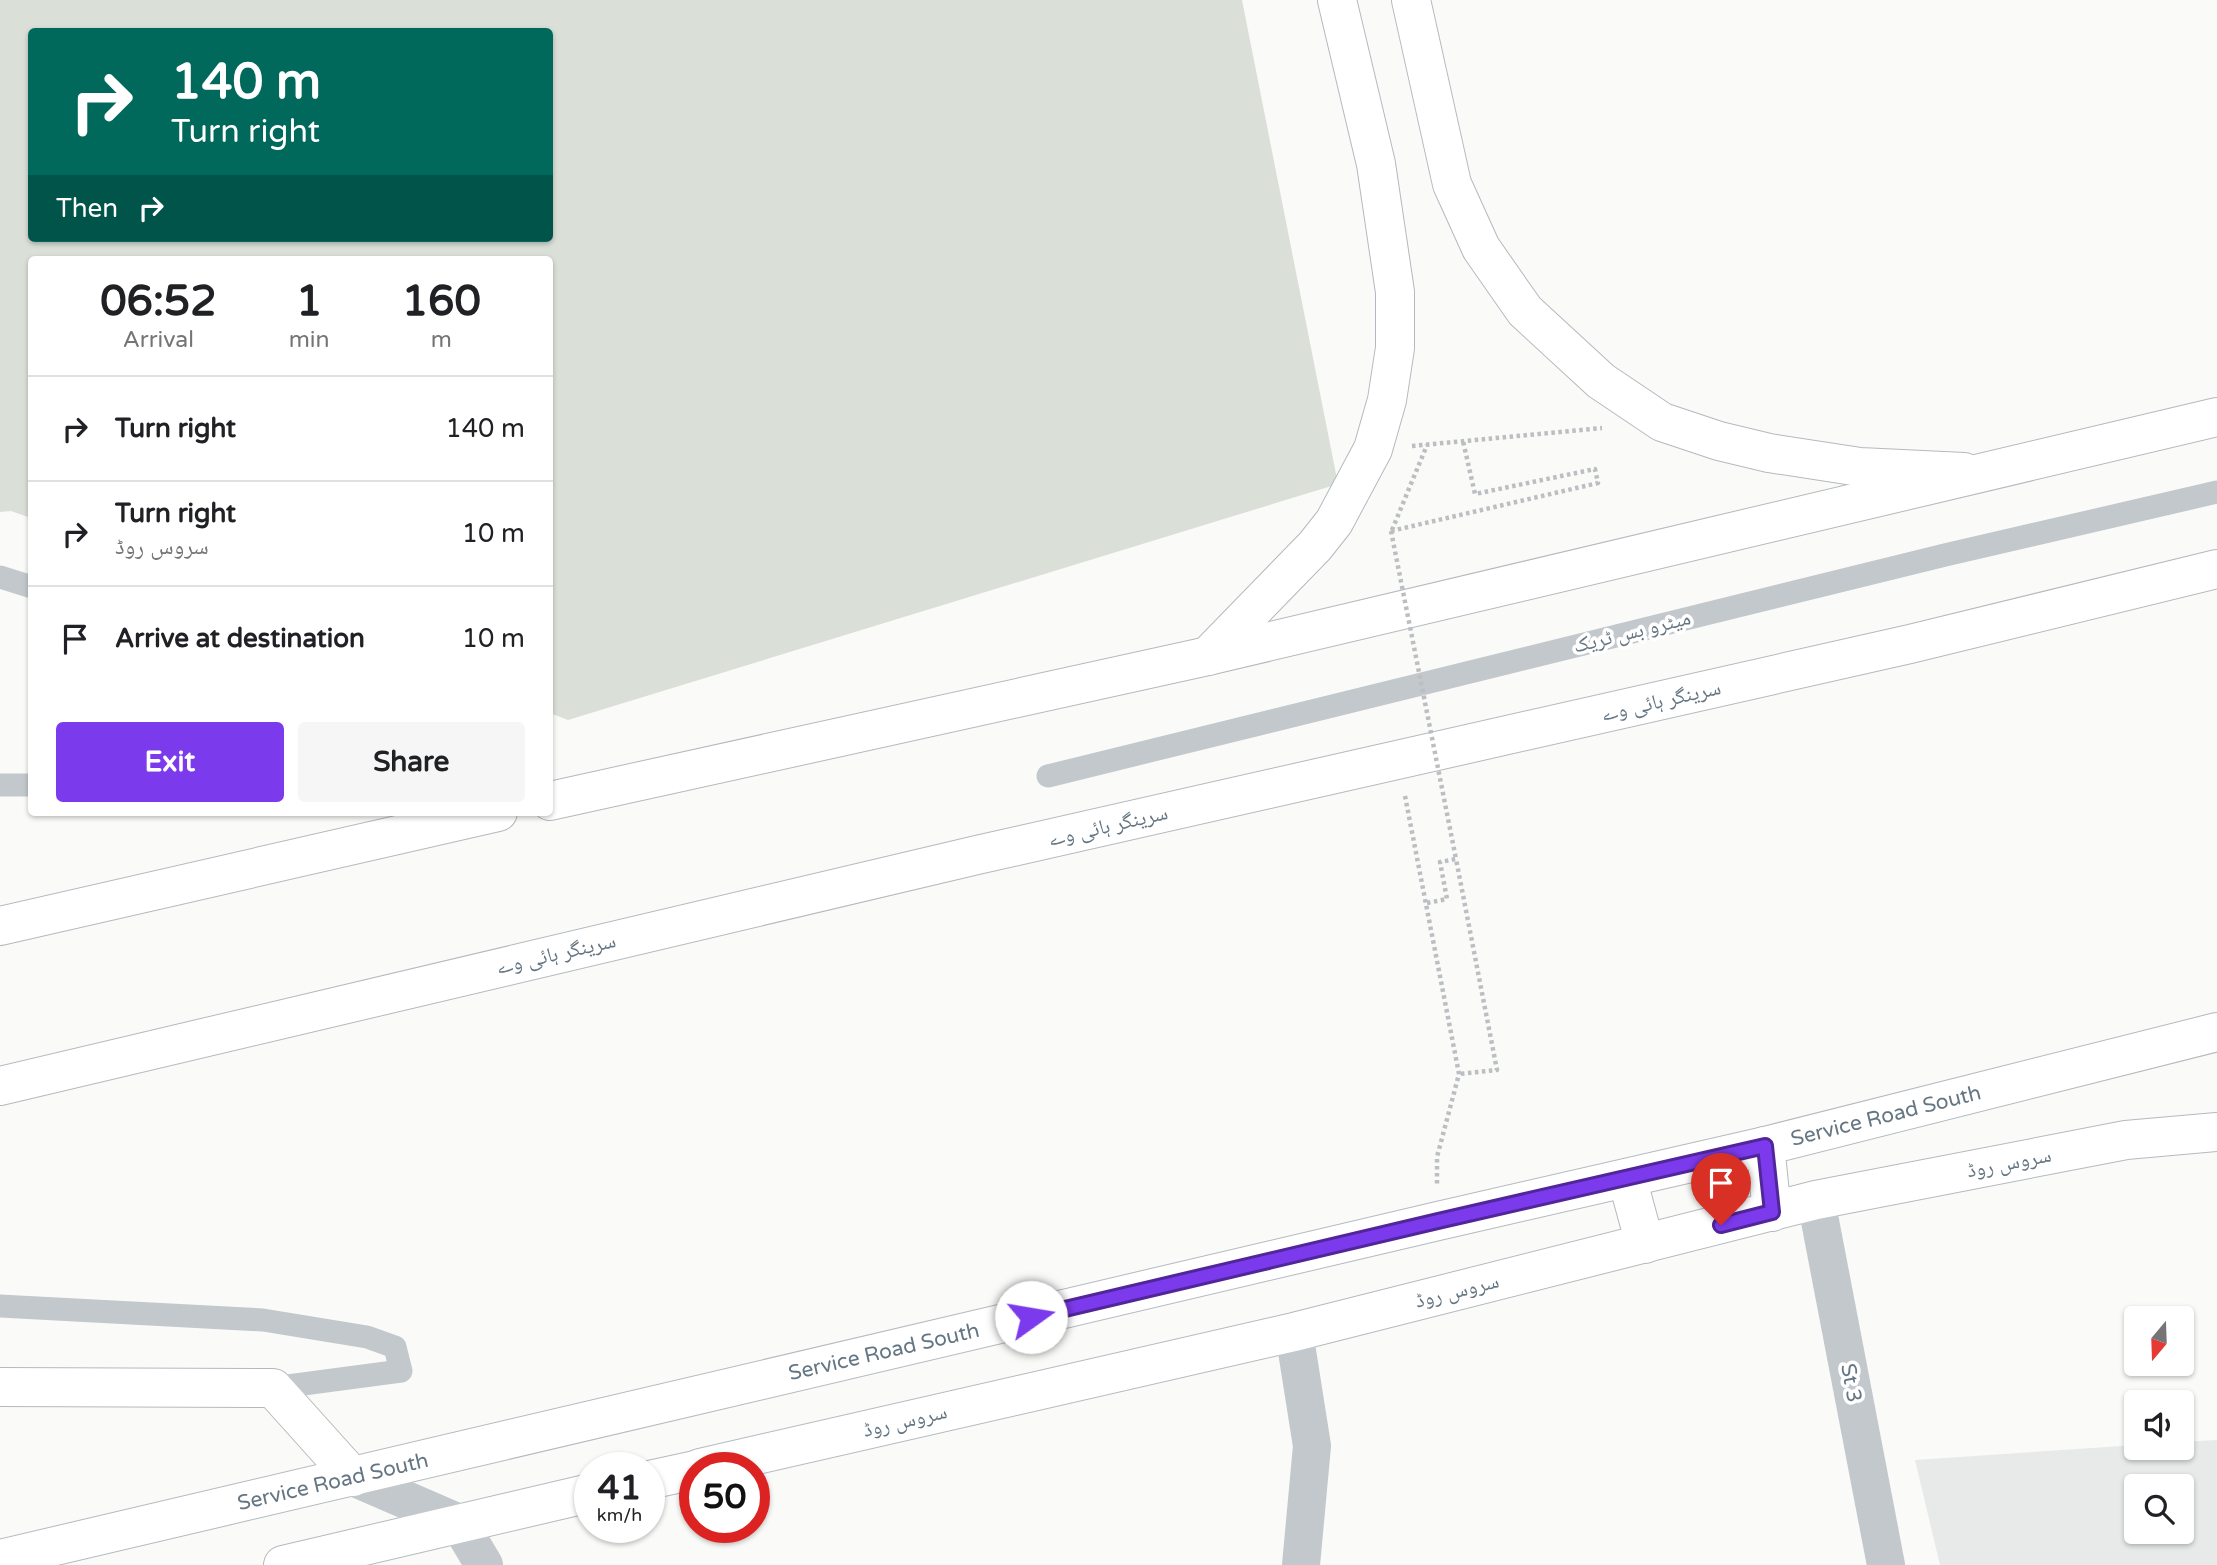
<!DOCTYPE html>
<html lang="en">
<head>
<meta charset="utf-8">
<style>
	body { margin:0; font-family:"Varela Round","Noto Naskh Arabic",sans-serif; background:#f6f6f6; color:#202124; height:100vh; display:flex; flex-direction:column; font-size:26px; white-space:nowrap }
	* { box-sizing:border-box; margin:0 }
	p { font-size:23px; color:#757577 }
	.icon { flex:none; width:38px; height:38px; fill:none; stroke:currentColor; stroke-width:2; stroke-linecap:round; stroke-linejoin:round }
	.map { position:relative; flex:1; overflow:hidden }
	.side { position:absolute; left:28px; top:256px; width:525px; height:560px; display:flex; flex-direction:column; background:#fff; border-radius:7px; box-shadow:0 2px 5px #0004 }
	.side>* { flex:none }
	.hud { position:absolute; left:28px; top:28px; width:525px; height:214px; border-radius:7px; box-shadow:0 2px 5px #0004; background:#00695c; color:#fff; overflow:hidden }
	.needle { width:46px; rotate:199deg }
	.buttons { position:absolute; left:2124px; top:1306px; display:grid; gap:14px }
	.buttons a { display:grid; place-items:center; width:70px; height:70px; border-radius:7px; background:#fff; box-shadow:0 2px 5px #0004; font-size:35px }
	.speed { position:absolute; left:574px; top:1452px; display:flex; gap:14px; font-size:35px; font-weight:700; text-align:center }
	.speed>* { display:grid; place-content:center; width:91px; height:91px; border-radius:50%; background:#fff; box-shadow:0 2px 5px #0004; line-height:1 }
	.speed small { font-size:18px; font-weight:400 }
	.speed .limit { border:10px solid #d22; background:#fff; color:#111 }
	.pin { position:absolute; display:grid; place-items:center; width:60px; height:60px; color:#fff; margin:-72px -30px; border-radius:50% 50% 50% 0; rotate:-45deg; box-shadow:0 0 7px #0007 }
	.pin .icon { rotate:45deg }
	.me { position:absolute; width:77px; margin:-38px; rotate:77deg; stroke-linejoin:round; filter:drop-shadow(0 0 5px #0008) }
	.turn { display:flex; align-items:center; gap:24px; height:147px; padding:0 28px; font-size:32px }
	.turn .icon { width:91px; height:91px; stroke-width:2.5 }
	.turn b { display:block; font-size:49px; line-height:60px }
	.then { display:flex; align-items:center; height:66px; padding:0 28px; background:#0003; gap:14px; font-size:26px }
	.eta { display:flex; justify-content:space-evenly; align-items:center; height:119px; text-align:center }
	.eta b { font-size:42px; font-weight:700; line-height:49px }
	.action { display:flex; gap:14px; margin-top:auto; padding:14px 28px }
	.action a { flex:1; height:80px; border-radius:7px; background:#7c3aed; color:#fff; font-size:28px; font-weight:700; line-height:80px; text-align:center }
	.action a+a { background:#f6f6f6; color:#202124 }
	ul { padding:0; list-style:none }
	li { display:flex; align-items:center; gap:21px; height:105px; padding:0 28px; border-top:2px solid #e0e0e0 }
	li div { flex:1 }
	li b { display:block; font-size:26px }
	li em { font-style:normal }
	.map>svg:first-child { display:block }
	.built { fill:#e8e9e9; fill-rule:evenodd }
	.green { fill:#dadfd7; fill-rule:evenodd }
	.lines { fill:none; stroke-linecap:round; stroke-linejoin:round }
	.secondary-casing { stroke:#b3babf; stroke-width:40 }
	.trunk-casing { stroke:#b4b9bd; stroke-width:40 }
	.path { stroke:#bbbfc2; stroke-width:4.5; stroke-dasharray:3.5 3.5; stroke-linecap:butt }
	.service { stroke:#c3c8cc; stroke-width:23 }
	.minor { stroke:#c3c8cc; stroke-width:38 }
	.secondary { stroke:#fff; stroke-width:38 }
	.trunk { stroke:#fff; stroke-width:38 }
	.path-bridge { stroke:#bbbfc2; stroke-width:4.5; stroke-dasharray:3.5 3.5; stroke-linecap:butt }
	.route-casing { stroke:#51269a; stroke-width:18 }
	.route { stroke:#7c3aed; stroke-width:12 }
	.labels { text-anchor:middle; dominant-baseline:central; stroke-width:7; stroke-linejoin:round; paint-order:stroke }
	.street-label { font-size:21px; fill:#657683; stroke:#fff }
</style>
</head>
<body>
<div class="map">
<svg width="2217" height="1565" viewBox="0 0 2217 1565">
	<rect width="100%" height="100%" fill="#fafaf8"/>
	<path class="built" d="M2217 1440V1565H1940L1915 1460 2137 1445V1447H2182V1442ZM2137 1486H2182V1531H2137Z"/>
	<path class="green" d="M0 0H1242L1338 484 568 720 550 713V259H32L31 518 11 511 0 512ZM32 32H550V238H32Z"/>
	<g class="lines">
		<defs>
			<g id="secondary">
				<path d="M1411 0 1452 184 1481 248 1525 311 1601 381 1662 422 1719 441 1769 453 1860 467 1964 472"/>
				<path d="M1208 656 1315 546 1334 522 1373 449 1387 400 1395 348V292L1376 164 1337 0"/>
				<path d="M1765 1146 1772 1212"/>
				<path d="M1627 1178 1645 1244"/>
				<path d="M700 1468 1294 1332 1816 1200 2126 1140 2217 1132"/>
				<path d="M649 1480 695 1470"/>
				<path d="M0 1559 1438 1221 1765 1146 2217 1032"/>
				<path d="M283 1565 590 1493"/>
			</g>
			<g id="trunk">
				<path d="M550 801 1208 656 2217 417"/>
				<path d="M0 926 498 812"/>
				<path d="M0 1086 977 855 1910 644 2217 569"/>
				<path d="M0 1387 273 1388 353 1477"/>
			</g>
		</defs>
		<use href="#secondary" class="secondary-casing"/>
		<use href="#trunk" class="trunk-casing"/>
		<g class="path">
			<path d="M1412 446 1602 428"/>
			<path d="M1392 530 1427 445"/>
			<path d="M1391 531 1598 483 1595 469 1475 494 1463 441"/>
			<path d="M1405 796 1459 1074 1437 1157V1185"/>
			<path d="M1427 903 1447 899 1440 862 1456 859 1497 1070 1459 1074"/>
		</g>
		<g class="service">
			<path d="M0 577 32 587"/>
			<path d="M1048 776 1945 555 2217 492"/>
			<path d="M0 785H32"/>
			<path d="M0 1306 263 1320 367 1337 395 1347 401 1371 273 1388"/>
		</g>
		<g class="minor">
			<path d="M1816 1200 1886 1565"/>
			<path d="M1294 1332 1312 1446 1301 1565"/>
			<path d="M353 1477 459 1523 484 1565"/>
		</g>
		<use href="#secondary" class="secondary"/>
		<use href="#trunk" class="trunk"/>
		<path class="path-bridge" d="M1391 531 1456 859"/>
	</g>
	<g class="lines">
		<defs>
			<path id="route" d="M1031 1317 1438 1221 1765 1146 1772 1212 1721 1225"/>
		</defs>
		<use href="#route" class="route-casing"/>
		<use href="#route" class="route"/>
	</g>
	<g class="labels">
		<g class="street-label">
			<text transform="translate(1632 632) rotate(-14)">میٹرو بس ٹریک</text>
			<text transform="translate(1661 701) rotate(-13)">سرینگر ہائی وے</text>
			<text transform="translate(1108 826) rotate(-13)">سرینگر ہائی وے</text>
			<text transform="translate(556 954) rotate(-13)">سرینگر ہائی وے</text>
			<text transform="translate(1886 1116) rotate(-14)">Service Road South</text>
			<text transform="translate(2009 1163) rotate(-11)">سروس روڈ</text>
			<text transform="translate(1457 1291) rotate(-14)">سروس روڈ</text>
			<text transform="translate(884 1352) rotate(-13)">Service Road South</text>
			<text transform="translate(1851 1383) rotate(79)">St 3</text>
			<text transform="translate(905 1421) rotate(-13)">سروس روڈ</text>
			<text transform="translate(333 1482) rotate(-13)">Service Road South</text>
		</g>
	</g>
</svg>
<div class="buttons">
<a><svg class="needle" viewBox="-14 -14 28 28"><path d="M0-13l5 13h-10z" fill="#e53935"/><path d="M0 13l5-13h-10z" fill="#757577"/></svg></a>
<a><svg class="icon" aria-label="sound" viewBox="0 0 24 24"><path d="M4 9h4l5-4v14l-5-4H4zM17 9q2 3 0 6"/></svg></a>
<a><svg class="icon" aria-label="search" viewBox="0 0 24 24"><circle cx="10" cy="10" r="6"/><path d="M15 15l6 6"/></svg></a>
</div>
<div class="speed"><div>41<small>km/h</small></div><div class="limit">50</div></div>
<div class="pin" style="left:1721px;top:1225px;background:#d93025"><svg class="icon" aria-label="arrive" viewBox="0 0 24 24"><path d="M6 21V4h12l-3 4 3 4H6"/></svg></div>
<svg class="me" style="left:1031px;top:1317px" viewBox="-20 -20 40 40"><circle r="19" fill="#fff"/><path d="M0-13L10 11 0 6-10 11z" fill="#7c3aed"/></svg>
<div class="hud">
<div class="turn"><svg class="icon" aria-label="right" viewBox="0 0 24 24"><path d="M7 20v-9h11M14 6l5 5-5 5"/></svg><div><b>140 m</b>Turn right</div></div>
<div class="then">Then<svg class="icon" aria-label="right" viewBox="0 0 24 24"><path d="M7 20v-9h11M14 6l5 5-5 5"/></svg></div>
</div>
<section class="side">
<div class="eta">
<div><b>06:52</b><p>Arrival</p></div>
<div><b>1</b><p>min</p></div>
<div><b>160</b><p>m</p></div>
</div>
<ul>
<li><svg class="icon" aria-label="right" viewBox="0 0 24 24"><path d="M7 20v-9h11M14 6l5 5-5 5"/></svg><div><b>Turn right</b></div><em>140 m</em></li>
<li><svg class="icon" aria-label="right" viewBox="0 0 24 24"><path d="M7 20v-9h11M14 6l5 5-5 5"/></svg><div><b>Turn right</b><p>سروس روڈ</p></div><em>10 m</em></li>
<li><svg class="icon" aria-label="arrive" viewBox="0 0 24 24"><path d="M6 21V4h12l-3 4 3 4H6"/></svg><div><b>Arrive at destination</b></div><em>10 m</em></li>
</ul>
<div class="action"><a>Exit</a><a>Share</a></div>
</section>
</div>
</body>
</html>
